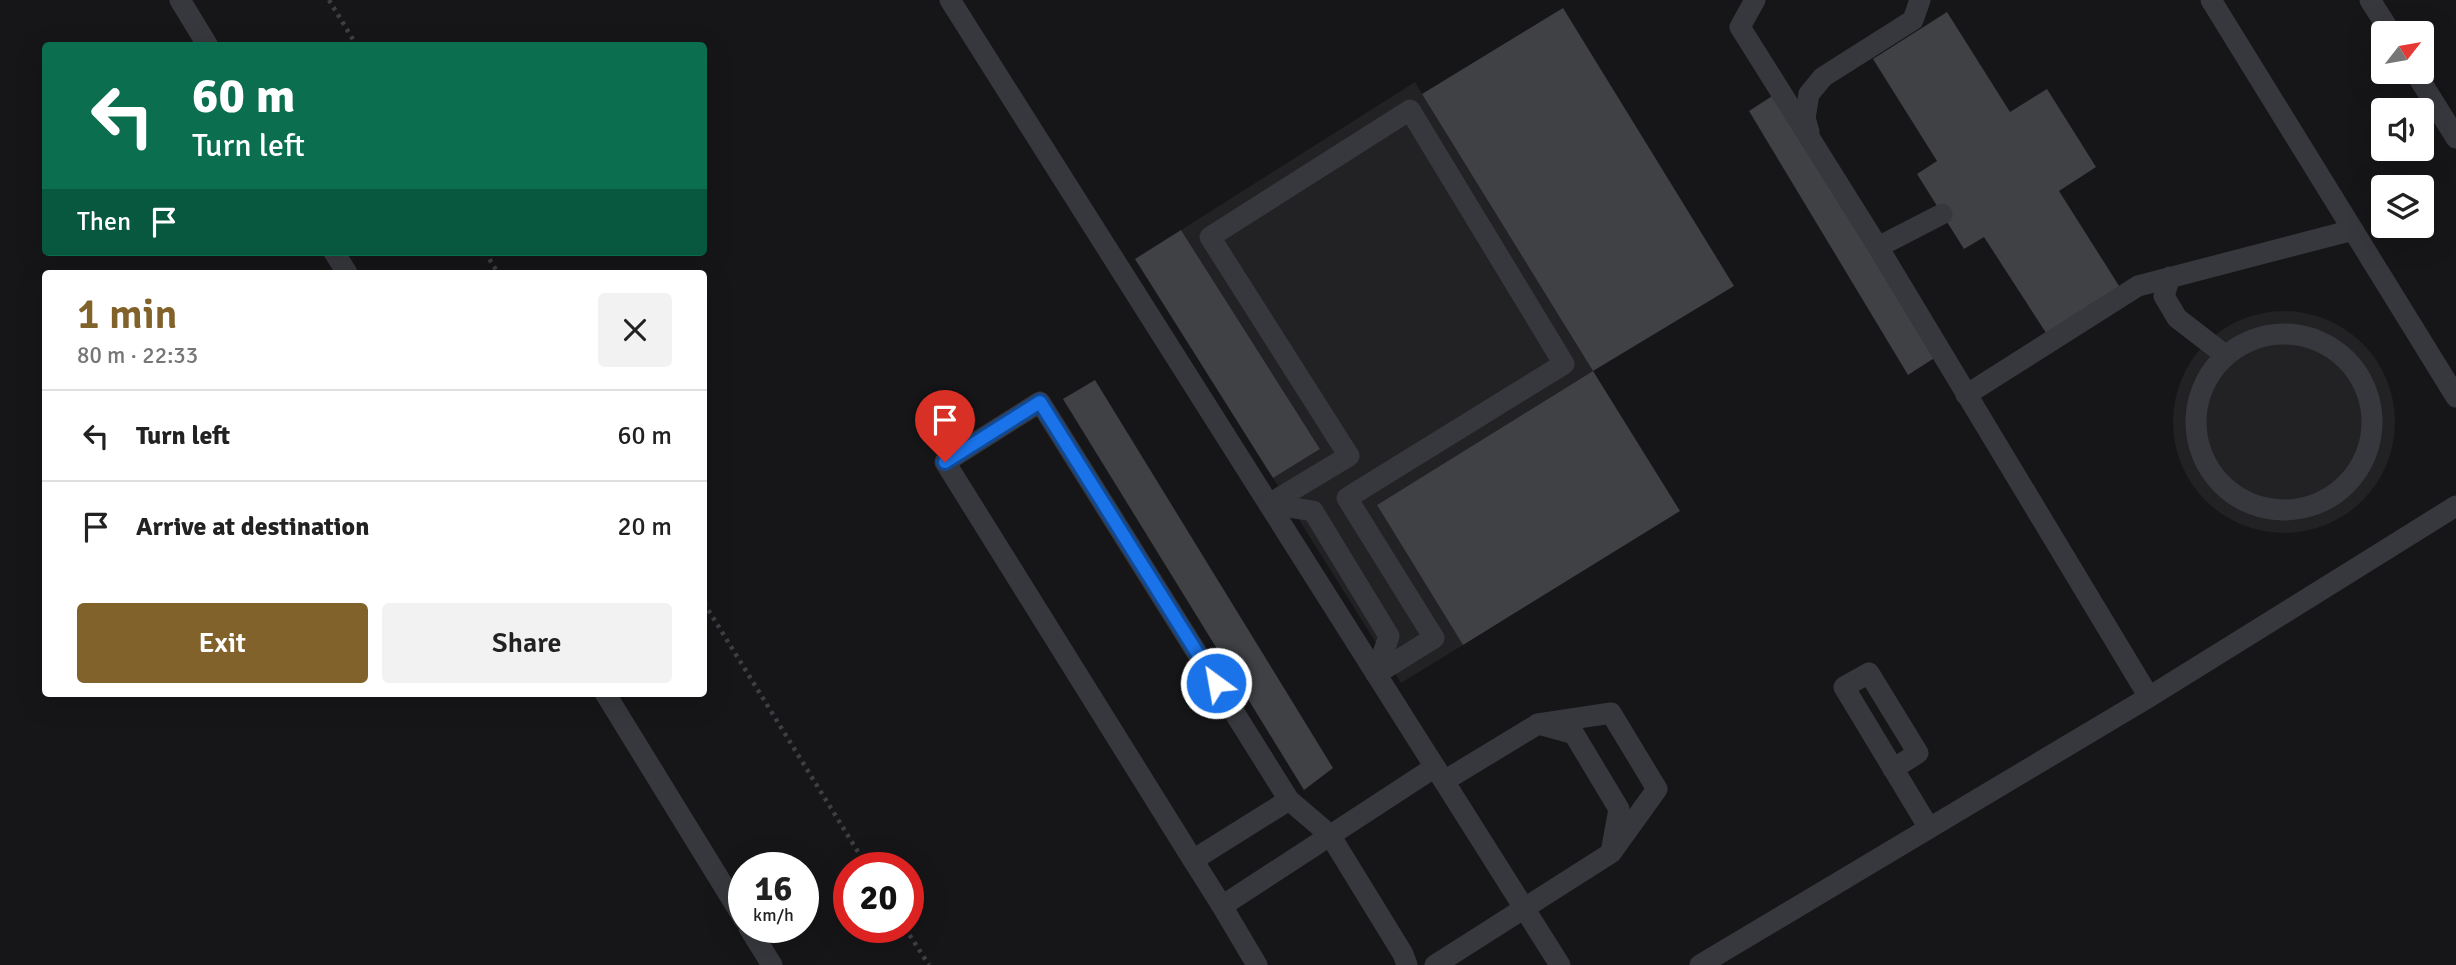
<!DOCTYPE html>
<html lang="en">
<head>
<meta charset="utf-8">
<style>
	body { margin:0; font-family:Signika,sans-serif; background:#f2f2f2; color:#222; height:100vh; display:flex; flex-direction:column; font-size:26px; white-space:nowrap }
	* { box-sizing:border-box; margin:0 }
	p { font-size:23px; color:#767676 }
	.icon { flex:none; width:38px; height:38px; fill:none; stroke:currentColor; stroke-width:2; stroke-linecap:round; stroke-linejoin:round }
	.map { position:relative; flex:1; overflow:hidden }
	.sheet { position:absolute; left:42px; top:270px; width:665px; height:427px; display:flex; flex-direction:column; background:#fff; border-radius:7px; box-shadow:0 7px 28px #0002 }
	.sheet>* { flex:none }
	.guide { position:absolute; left:42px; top:42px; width:665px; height:214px; border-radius:7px; box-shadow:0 7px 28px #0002; background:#0b6e4f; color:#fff; overflow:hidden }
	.needle { width:46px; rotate:59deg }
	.fabs { position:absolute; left:2371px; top:21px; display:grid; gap:14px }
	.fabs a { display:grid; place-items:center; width:63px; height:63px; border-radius:7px; background:#fff; box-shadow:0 7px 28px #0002; font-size:35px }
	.speed { position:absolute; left:728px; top:852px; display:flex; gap:14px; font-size:35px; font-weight:700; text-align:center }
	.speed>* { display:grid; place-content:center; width:91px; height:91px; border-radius:50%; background:#fff; box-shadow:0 7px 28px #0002; line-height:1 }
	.speed small { font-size:18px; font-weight:400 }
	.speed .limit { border:10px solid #d22; background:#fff; color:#111 }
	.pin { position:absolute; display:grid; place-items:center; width:60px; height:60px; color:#fff; margin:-72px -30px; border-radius:50% 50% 50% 0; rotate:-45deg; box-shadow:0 0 7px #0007 }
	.pin .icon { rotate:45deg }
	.me { position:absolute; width:77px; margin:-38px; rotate:328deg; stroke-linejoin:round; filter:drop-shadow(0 0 5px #0008) }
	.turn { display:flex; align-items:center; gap:24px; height:147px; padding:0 35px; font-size:32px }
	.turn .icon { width:91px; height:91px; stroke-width:2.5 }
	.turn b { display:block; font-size:49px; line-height:60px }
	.then { display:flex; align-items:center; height:66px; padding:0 35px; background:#0003; gap:14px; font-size:26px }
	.round { display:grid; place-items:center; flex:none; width:74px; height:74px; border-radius:7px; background:#f2f2f2 }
	.overview { display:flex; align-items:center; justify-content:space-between; height:119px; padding:0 35px }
	h1 { font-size:42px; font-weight:600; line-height:52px; color:#80622a }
	.cta { display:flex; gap:14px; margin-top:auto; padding:14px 35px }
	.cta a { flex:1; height:80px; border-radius:7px; background:#80622a; color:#fff; font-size:28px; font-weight:600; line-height:80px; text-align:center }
	.cta a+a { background:#f2f2f2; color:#222 }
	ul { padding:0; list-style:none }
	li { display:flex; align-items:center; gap:21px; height:91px; padding:0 35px; border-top:2px solid #e0e0e0 }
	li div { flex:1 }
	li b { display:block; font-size:26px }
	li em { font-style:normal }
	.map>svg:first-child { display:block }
	.built { fill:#222225 }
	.building { fill:#404145 }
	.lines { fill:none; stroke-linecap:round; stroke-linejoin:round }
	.path { stroke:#3d3f44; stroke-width:4.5; stroke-dasharray:3.5 5; stroke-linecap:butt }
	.lane { stroke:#37383d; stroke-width:21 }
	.route-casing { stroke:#114b97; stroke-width:18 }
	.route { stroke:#1a73e8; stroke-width:12 }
</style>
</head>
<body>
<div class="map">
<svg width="2456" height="965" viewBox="0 0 2456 965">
	<rect width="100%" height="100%" fill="#161618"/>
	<g class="built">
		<path d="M1415 82 1593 371 1377 505 1463 645 1401 683 1273 478 1320 449 1181 230Z"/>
		<circle cx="2284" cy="422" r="111"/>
	</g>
	<g class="building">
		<path d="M1563 8 1734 286 1593 371 1680 511 1463 645 1377 505 1593 371 1422 94Z"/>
		<path d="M1947 12 2010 112 2047 89 2096 167 2059 191 2121 289 2048 336 1984 237 1964 249 1917 174 1937 161 1873 59Z"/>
		<path d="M1780 91 1942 353 1908 375 1749 111Z"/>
		<path d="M1181 230 1320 449 1273 478 1135 259Z"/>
		<path d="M1095 380 1333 768 1304 790 1063 399Z"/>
	</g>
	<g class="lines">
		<g class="path">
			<path d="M329 0 357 46"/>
			<path d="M485 252 498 273"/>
			<path d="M704 603 868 868"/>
			<path d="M905 928 929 965"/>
		</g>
		<g class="lane">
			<path d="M180 0 208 46"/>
			<path d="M950 0 1435 767"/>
			<path d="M1755 0 1740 27 1878 247 2149 697"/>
			<path d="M2211 0 2456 397"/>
			<path d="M2370 0 2391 33"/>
			<path d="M2415 72 2456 138"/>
			<path d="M1809 132 1805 118 1809 94 1823 77 1913 20 1920 0"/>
			<path d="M1878 247 1942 214"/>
			<path d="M334 252 347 273"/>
			<path d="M2170 277 2164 296 2177 318 2225 355"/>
			<circle cx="2284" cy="422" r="88"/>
			<path d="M1966 395 2138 286 2353 230"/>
			<path d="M1269 504 1349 456 1210 237 1410 110 1564 364 1347 498 1434 638 1376 674"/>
			<path d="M1269 504 1313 511 1389 636 1376 674"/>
			<path d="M605 693 744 919"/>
			<path d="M1893 769 1918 753 1869 673 1844 687 1929 828"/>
			<path d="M1444 781 1538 724 1574 734 1619 809 1612 847"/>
			<path d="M1289 800 1193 860 945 462 1040 402 1289 800 1330 835 1403 954 1407 965"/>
			<path d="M1193 860 1222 906"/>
			<path d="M749 928 772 965"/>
			<path d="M1257 965 1222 906 1435 767 1560 965"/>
			<path d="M1435 965 1611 853 1657 789 1611 713 1538 724"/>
			<path d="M1700 965 2149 697 2456 506"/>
		</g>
	</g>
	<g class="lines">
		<defs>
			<path id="route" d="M945 462 1040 402 1216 683"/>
		</defs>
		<use href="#route" class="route-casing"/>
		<use href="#route" class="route"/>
	</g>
</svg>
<div class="fabs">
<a><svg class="needle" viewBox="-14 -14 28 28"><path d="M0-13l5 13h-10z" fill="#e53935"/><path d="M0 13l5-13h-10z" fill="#767676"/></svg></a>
<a><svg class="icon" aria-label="sound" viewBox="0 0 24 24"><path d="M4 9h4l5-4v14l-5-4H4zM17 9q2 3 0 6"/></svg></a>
<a><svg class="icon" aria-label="layers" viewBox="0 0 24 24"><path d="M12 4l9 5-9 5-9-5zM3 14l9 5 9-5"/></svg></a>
</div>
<div class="speed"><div>16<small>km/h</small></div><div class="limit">20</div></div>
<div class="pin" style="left:945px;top:462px;background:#d93025"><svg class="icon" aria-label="arrive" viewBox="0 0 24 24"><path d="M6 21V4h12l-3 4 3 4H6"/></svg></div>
<svg class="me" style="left:1216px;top:683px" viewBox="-20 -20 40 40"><circle r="17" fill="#1a73e8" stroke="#fff" stroke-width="3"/><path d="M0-11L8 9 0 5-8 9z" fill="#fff"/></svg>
<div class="guide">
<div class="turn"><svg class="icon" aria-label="left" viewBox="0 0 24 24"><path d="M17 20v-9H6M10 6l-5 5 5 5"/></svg><div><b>60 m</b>Turn left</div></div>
<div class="then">Then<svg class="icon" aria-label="arrive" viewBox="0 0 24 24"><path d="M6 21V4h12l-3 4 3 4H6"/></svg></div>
</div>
<section class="sheet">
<div class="overview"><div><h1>1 min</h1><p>80 m · 22:33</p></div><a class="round"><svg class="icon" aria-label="close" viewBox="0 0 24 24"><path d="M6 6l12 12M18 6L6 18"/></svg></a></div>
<ul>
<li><svg class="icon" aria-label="left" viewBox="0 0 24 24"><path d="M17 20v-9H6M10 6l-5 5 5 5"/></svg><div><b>Turn left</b></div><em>60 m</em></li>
<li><svg class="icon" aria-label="arrive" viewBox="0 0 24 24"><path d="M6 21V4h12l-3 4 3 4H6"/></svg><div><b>Arrive at destination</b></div><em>20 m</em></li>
</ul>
<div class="cta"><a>Exit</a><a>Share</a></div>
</section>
</div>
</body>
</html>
